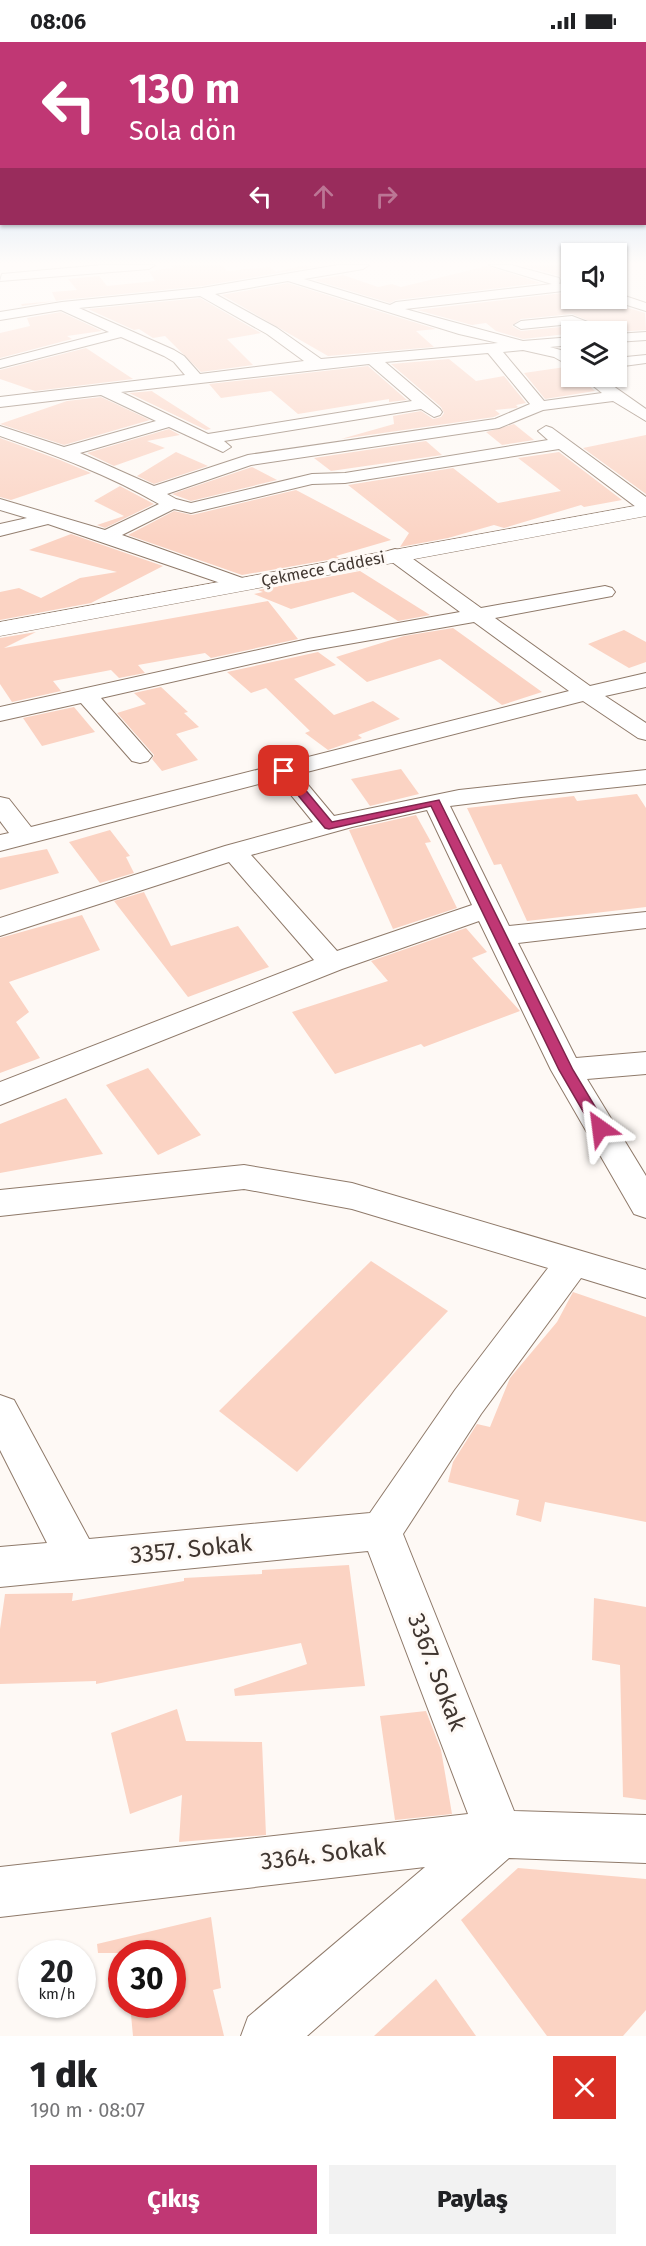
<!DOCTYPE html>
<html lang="tr">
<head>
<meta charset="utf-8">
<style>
	body { margin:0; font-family:"Fira Sans",sans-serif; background:#f2f2f2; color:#202124; height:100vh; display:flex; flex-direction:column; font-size:22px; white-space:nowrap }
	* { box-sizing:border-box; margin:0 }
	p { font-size:20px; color:#757577 }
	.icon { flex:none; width:33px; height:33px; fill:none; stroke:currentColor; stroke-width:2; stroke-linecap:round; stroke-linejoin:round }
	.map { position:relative; height:1994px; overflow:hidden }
	.drawer { display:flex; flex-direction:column; background:#fff; flex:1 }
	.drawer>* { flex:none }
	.top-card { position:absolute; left:0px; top:0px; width:646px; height:183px; box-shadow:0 2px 4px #0004; background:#c03774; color:#fff; overflow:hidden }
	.fabs { position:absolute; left:561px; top:201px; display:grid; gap:12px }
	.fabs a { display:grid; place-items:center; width:66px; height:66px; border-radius:0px; background:#fff; box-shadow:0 2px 4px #0004; font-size:30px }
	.speed { position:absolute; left:18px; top:1898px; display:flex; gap:12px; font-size:30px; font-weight:700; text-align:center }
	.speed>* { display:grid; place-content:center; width:78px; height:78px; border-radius:50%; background:#fff; box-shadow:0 2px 4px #0004; line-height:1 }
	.speed small { font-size:15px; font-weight:400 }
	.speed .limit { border:9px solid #d22; background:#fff; color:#111 }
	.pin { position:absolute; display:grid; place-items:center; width:51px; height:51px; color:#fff; margin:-26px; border-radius:12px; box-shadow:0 3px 9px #0006 }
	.me { position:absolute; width:66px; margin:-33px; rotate:329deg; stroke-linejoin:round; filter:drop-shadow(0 0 4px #0008) }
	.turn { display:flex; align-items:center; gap:21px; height:126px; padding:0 30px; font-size:27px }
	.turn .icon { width:78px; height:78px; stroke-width:2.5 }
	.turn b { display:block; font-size:42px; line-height:51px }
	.lanes { display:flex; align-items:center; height:57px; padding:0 30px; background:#0003; justify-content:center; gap:30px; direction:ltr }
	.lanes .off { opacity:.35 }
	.round { display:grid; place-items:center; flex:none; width:63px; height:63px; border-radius:0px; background:#f2f2f2 }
	.head { display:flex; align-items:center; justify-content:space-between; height:102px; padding:0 30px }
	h1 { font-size:36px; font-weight:800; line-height:45px }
	.cta { display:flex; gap:12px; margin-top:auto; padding:12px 30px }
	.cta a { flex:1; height:69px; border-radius:0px; background:#c03774; color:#fff; font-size:24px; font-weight:800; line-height:69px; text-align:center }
	.cta a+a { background:#f2f2f2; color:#202124 }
	.status { display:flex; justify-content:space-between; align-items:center; height:42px; padding:0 30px; background:#fff; direction:ltr }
	.status svg { height:16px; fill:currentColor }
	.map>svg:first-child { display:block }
	.building { fill:#fbd3c3 }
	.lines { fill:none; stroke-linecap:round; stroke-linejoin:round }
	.minor-casing { stroke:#8f7a6a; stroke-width:2 }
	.secondary-casing { stroke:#8f7a6a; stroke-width:1 }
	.minor { fill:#fff; fill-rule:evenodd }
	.secondary { fill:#fff; fill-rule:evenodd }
	.route { fill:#c03774; stroke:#7d244b; stroke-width:1.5 }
	.labels { text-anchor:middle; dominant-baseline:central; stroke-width:6; stroke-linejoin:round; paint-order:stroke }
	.far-street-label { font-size:16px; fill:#403630; stroke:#fef9f5 }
	.near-street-label { font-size:24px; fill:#403630; stroke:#fef9f5 }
</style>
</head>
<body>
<div class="status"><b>08:06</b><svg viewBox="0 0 49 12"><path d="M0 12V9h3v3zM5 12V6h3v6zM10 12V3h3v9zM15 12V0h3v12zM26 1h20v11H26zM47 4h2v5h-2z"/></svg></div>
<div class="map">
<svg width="646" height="1994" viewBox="0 0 646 1994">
	<rect width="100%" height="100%" fill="#fef9f5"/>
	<g class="building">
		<path d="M171 223H222L227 229 270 225 276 230 305 223 319 224 202 244 62 258 22 264 21 262 56 259 52 250 77 248 68 237 99 234 107 244 155 239 149 229 173 226Z"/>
		<path d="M521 223H572V238L562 239 560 234Z"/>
		<path d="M487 224 541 241 396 258 390 261 314 238 343 233 378 245 392 242 401 245Z"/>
		<path d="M288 241 436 287 416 289 434 305 328 314 222 253Z"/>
		<path d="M572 250V266L612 261 645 271 646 288 616 290 572 272 521 277 512 284 521 289 571 284 584 290 523 297 496 289 486 281 472 283 417 268Z"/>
		<path d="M200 256 261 291 227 297 253 323 201 330 165 294 153 296 139 287 134 288 88 267Z"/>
		<path d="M61 270 102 289 67 294 72 297 0 316V291L30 284 27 276Z"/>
		<path d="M86 306 133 337 35 349 0 337V328Z"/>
		<path d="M449 317 476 339 504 334 526 361 516 363 518 365 516 366 495 368 500 372 494 375 341 397 394 382 393 374 421 369 433 377 441 375 444 371 441 365 391 322Z"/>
		<path d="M368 324 407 358 389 360V357L298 372 271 349 221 356 209 342Z"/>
		<path d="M565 325 572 330V334H579L595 349 545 357 524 331Z"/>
		<path d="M152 349 153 350 211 387 206 388 129 351Z"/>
		<path d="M101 355 150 378 64 403 0 382 67 359Z"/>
		<path d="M514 382 534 398 502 403 486 390Z"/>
		<path d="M169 387 180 393 147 399 165 406 114 424 87 411Z"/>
		<path d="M646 393V452L583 406Z"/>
		<path d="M0 396 60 418 91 431 11 458 0 455Z"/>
		<path d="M426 399 442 413 331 429 314 416Z"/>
		<path d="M176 410 208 424 154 442 137 434Z"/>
		<path d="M559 410 622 458 584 465 581 463 504 486 494 483 448 496 400 505 409 491 348 443 453 426 498 461 561 449 518 416Z"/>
		<path d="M252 425 277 438 191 459 172 452Z"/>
		<path d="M120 444 154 462 105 486 97 483 124 474 94 459Z"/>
		<path d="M296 448 391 498 336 514 339 516 242 533 128 493 174 469 192 473Z"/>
		<path d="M71 492 163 524 91 561 0 578V550L19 546 41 556 80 536 117 530 29 508Z"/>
		<path d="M360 529 430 573 398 579 353 550 291 567 254 552 263 550 258 548Z"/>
		<path d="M268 559 298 597 211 616 205 611 138 623 145 631 119 636 111 628 53 639 61 649 12 660 0 642V596L36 590 4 606Z"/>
		<path d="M453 586 542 650 502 663 440 617 367 640 336 615 404 594Z"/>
		<path d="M624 588 646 600V620L629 626 588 602Z"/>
		<path d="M318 610 336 623 294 637 334 673 373 659 400 677 358 693 362 696 328 708 305 691 310 689 266 646 251 651 227 630Z"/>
		<path d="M161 645 188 670 184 671 199 685 176 692 198 718 162 729 152 717 154 713 117 671 146 662 134 651Z"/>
		<path d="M74 665 95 690 42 704 23 676Z"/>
		<path d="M401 727 419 752 370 764 351 737Z"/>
		<path d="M637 752 646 766V865L527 879 501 822 494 823 467 766 574 754 577 759Z"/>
		<path d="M416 773 431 800 425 801 457 866 393 887 349 788Z"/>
		<path d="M110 788 130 814 126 815 134 831 100 841 69 800Z"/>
		<path d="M47 807 59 831 0 848V816Z"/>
		<path d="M144 850 171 904 238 884 269 925 188 955 114 859Z"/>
		<path d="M82 873 100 908 9 940 29 970 16 980 40 1016 0 1031V896Z"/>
		<path d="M466 886 487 910 472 916 520 969 424 1005 421 1002 335 1032 292 970 388 939 371 919Z"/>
		<path d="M148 1026 201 1093 158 1113 106 1043Z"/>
		<path d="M66 1056 103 1112 0 1131V1082Z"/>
		<path d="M371 1219 448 1269 297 1430 219 1369Z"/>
		<path d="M573 1250 646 1275V1480L545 1460 541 1480 516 1473 519 1458 448 1440 453 1420 477 1382 490 1385 510 1336 557 1280Z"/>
		<path d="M349 1523 365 1644 235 1654 234 1647 307 1622 301 1601 96 1642V1639L0 1642V1587L5 1552 73 1551 72 1559 184 1539V1536L262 1532V1528Z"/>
		<path d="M594 1556 646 1565V1758L623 1755 620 1623 592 1618Z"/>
		<path d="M177 1667 186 1699 262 1700 266 1793 179 1800 182 1753 130 1772 111 1691Z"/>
		<path d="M426 1669 441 1708 452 1772 395 1778 380 1674Z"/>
		<path d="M518 1826 646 1837V1968L623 1994H547L461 1878Z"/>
		<path d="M211 1875 221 1946 213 1948 224 1994H133L130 1962H172V1911H98L97 1902Z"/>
		<path d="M436 1937 476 1994H374Z"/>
	</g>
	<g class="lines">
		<defs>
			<g id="minor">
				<path d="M102 223H155L149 227 0 239 2 232Z"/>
				<path d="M338 223H369L363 227 304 237 390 263 396 260 552 242 489 223H511L559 236 560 239 559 242 572 240V248L405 267 523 299 572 295V303L550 305 564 309 572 314V325L554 315 523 308 503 310 544 359 602 351 581 334H599L646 367V379L613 359 543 368 499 386 251 423 167 452 176 457 191 461 312 432 345 431 548 398 538 389 546 384 552 386 646 455V469L640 468 559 407 345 441 312 442 191 471 174 467 122 493 248 538 251 542 248 546 241 548 48 482 0 494V482L27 476 0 468V457L105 488 159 462C109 433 55 413 0 394V384L64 405 156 379 101 353 0 365V355L185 333 174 320 164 314 121 295 0 326V318L109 290 61 268 0 278V270L62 260 202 246ZM288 239 459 292 498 301 321 317 277 286 215 252ZM200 254 267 292 304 319 200 332 184 314 174 308 79 266ZM488 311 530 362 495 377 248 413 154 444 80 411 169 385 223 410 231 405 224 399 421 367 434 375 440 373 442 370 440 367 385 320ZM369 322 412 359 208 392 121 350Z"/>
				<path d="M616 251 646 261V269L611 258 616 256Z"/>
				<path d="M572 274 614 290H592L571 282 521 287 514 283 521 279Z"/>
				<path d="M646 290V298L616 300V292Z"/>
				<path d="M646 313V321L616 325V316Z"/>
				<path d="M395 507 402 509 481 566 605 544 612 546 615 550 612 554 495 576 590 644 646 631V645L605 654 646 681V698L638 696 583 659 299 732 334 774 459 748 646 728V742L521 755 450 764 509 884 646 870V886L518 901 576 1016 646 1010V1032L587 1037 646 1134V1176L634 1172 551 1028 479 879 342 927 0 1063V1040L314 918 229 820 0 894V876L225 804 313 780 278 737 0 809V793L9 791 0 779V755L9 757 31 785 569 649 474 580 308 609 101 656 152 714 148 719 140 721 132 719 81 661 0 679V665L308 597 460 570 388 517 385 513 388 509ZM427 768 472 863 337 909 251 813 352 785Z"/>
				<path d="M244 1123 352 1141 646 1228V1256L581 1236 481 1372 403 1492 514 1769 646 1773V1821L509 1816 307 1994H241L248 1975 425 1825 0 1875V1825L468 1772 368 1509 0 1545V1505L47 1501 0 1408V1353L14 1358 89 1497 370 1471 455 1348 548 1226 352 1167 244 1147 0 1174V1148Z"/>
			</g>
			<path id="secondary" d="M646 462V474L0 594V580Z"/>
		</defs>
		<use href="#minor" class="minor-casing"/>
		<use href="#secondary" class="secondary-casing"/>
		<use href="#minor" class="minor"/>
		<use href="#secondary" class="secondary"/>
	</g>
	<linearGradient id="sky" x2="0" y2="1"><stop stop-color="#96c4ee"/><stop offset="0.44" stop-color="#fffcfa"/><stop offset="1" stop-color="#fffcfa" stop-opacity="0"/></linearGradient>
	<rect width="646" height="502" fill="url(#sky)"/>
	<path class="route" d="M284 726 288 727 332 780 439 758 573 1028 608 1086 606 1090H595L559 1028 431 764 329 787 325 786 278 729Z"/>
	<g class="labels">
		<g class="far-street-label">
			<text transform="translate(323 527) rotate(-11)">Çekmece Caddesi</text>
		</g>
		<g class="near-street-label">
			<text transform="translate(191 1507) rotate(-6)">3357. Sokak</text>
			<text transform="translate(437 1630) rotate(69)">3367. Sokak</text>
			<text transform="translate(323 1812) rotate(-7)">3364. Sokak</text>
		</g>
	</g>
</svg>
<div class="fabs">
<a><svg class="icon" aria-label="sound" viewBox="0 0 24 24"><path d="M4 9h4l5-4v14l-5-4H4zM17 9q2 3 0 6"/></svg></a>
<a><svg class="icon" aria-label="layers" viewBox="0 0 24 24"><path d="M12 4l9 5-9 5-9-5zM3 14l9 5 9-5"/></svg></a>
</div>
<div class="speed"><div>20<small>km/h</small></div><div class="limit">30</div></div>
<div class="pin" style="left:284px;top:729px;background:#d93025"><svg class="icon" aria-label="arrive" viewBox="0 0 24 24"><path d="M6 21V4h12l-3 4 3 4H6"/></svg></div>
<svg class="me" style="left:600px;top:1086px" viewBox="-20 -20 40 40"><path d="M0-17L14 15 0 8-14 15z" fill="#c03774" stroke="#fff" stroke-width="4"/></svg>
<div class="top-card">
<div class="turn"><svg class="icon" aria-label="left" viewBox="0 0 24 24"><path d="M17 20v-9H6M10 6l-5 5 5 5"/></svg><div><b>130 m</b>Sola dön</div></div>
<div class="lanes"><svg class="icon" aria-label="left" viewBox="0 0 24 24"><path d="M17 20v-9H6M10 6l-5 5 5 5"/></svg><svg class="icon off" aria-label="ahead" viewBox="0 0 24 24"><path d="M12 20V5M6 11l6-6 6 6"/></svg><svg class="icon off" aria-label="right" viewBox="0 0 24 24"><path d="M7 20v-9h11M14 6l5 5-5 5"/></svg></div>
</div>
</div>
<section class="drawer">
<div class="head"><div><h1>1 dk</h1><p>190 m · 08:07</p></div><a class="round" style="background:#d93025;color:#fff"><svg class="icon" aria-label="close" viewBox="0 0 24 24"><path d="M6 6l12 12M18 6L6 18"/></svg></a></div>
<div class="cta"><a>Çıkış</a><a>Paylaş</a></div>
</section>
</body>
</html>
